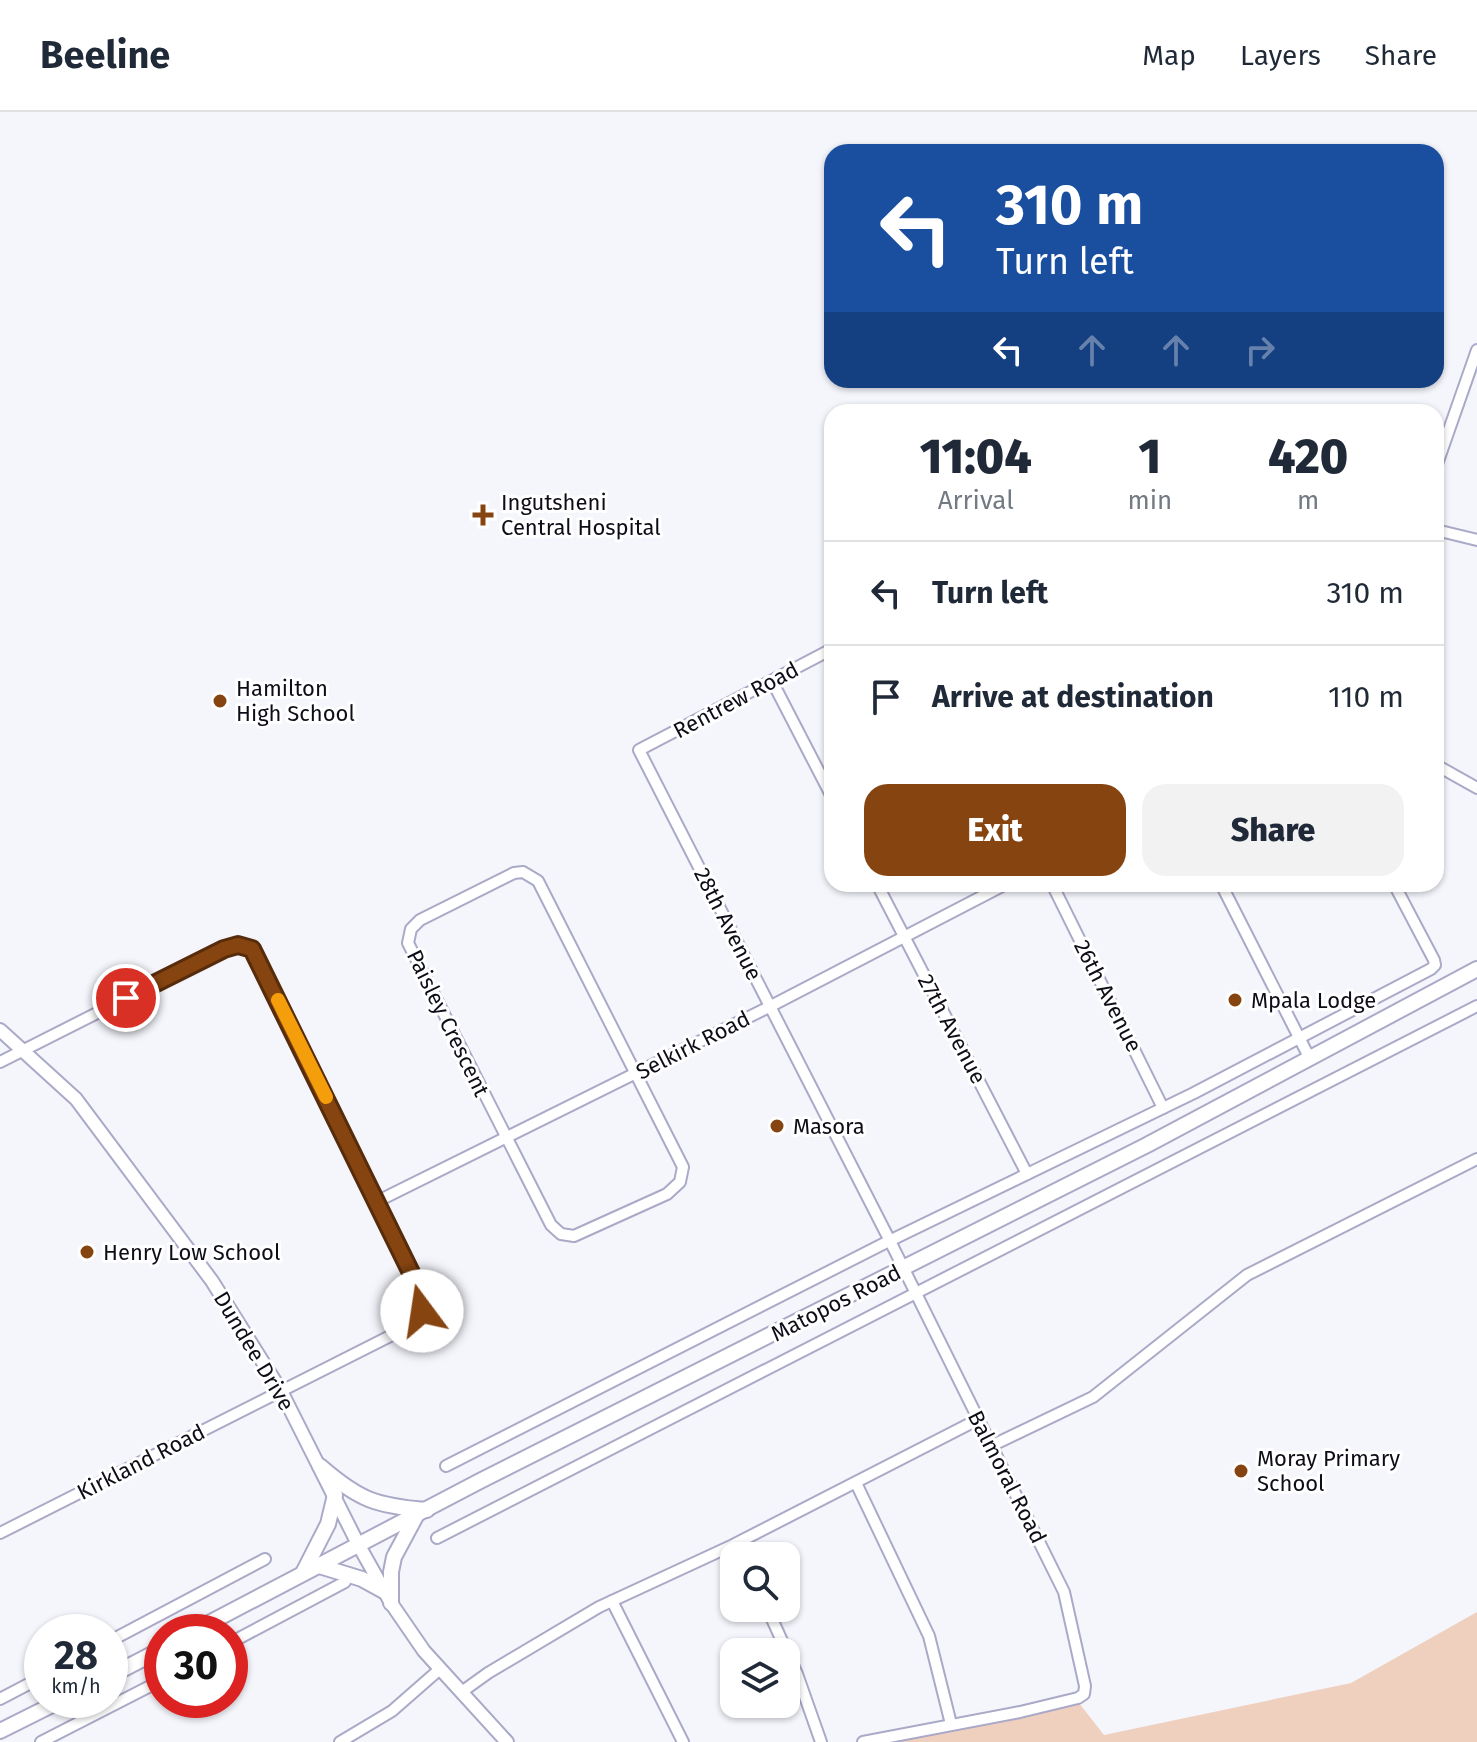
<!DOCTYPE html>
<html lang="en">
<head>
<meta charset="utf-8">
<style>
	body { margin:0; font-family:"Fira Sans",sans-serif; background:#f2f2f3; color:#1f2937; height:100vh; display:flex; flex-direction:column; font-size:30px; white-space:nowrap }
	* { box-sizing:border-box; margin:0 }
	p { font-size:26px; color:#747a83 }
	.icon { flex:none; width:44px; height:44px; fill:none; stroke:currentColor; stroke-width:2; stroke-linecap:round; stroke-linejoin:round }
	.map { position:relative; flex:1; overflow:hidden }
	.details { position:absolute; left:824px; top:292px; width:620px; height:488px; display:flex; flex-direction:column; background:#fff; border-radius:24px; box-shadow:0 2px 6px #0004 }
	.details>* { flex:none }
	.banner { position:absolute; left:824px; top:32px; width:620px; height:244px; border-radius:24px; box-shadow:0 2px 6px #0004; background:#1a4fa0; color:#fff; overflow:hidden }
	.controls { position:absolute; left:720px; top:1430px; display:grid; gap:16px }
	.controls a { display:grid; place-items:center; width:80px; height:80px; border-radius:16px; background:#fff; box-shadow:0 2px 6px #0004; font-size:40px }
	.speed { position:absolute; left:24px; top:1502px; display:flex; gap:16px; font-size:40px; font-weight:700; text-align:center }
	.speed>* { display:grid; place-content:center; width:104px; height:104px; border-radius:50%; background:#fff; box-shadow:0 2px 6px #0004; line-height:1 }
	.speed small { font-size:20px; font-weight:400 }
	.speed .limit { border:12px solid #d22; background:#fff; color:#111 }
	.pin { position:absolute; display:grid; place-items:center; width:68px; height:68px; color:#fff; margin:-34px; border:4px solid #fff; border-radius:50%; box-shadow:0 2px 8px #0007 }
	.me { position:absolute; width:88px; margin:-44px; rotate:346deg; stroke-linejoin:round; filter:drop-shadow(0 0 6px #0008) }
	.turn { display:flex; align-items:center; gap:28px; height:168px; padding:0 40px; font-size:36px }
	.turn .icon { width:104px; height:104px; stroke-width:2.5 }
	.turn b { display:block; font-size:56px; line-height:68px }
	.lanes { display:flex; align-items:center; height:76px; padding:0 40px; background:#0003; justify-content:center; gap:40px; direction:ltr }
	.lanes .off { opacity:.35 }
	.eta { display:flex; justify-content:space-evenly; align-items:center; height:136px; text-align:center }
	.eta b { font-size:48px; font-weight:800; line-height:56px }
	.cta { display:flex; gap:16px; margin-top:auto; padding:16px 40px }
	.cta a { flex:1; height:92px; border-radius:24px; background:#864411; color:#fff; font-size:32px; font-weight:800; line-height:92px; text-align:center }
	.cta a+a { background:#f2f2f3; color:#1f2937 }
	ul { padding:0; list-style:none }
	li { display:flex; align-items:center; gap:24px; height:104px; padding:0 40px; border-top:2px solid #e0e1e3 }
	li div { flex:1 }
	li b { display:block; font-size:30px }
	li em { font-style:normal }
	header { display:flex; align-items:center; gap:48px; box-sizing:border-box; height:112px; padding:0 40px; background:#fff; border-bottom:2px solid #e0e1e3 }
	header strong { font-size:38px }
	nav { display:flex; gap:44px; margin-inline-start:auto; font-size:28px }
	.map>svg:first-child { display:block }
	.green { fill:#efd0be }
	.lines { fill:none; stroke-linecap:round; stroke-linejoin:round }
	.minor-casing { stroke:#aaa9c7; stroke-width:14 }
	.tertiary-casing { stroke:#aaa9c7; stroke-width:16 }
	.secondary-casing { stroke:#aaa9c7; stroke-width:18 }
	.minor { stroke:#fff; stroke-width:10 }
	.tertiary { stroke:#fff; stroke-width:12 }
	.secondary { stroke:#fff; stroke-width:14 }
	.route-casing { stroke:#572c0b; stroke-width:20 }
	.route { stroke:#864411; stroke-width:14 }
	.slow { stroke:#f59e0b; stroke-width:14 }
	.poi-dot { fill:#864411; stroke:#fff; stroke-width:3 }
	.labels { text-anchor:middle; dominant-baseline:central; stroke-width:6; stroke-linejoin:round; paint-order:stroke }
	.poi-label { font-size:22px; fill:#0d0d17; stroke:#fff; text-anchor:start }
	.street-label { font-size:22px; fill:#0d0d17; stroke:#fff }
</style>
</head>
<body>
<header>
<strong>Beeline</strong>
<nav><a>Map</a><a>Layers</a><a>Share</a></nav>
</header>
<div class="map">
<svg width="1477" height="1630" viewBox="0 0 1477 1630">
	<rect width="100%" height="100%" fill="#f5f6fc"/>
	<path class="green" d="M1477 1500V1630H896L1022 1605 1079 1591 1104 1623 1351 1571Z"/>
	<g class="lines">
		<defs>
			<g id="minor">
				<path d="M1301 300H1329"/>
				<path d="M1436 355 1477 238"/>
				<path d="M1436 418 1477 428"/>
				<path d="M832 537 639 638 890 1129 1064 1480 1085 1574 1084 1582 1078 1586 1020 1600 863 1630"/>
				<path d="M772 569 832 685"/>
				<path d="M1436 653 1477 676"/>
				<path d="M523 760 538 769 683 1055 680 1070 667 1082 574 1124 561 1122 551 1113 408 831 411 817 420 808 514 761Z"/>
				<path d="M877 772 1027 1062"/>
				<path d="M1052 772 1163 996"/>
				<path d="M1221 772 1309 945"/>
				<path d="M0 950 224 837C237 833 247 831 256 842L423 1185 422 1199 414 1212 0 1421"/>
				<path d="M378 1089 769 895 1006 772"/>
				<path d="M991 1334 1093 1285 1247 1163 1477 1047"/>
				<path d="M446 1354 883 1132 1194 981 1431 857 1435 853 1434 848 1394 772"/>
				<path d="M856 1371 929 1524 951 1612"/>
				<path d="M437 1426 1477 894"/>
				<path d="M612 1489 683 1630"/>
				<path d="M767 1496 797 1562 821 1630"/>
				<path d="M110 1529 265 1447"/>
				<path d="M230 1531 345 1470"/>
				<path d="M463 1579 488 1561 599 1495 733 1433 977 1308"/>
				<path d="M0 1587 42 1565"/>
				<path d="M41 1630 162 1568"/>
				<path d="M340 1630 392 1599 440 1557"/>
			</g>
			<path id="tertiary" d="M0 918 76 987 212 1169 281 1279 358 1432 391 1491 424 1539 507 1630"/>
			<g id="secondary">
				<path d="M320 1354C359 1388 376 1394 427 1398"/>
				<path d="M316 1453 362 1467 384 1479"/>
				<path d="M304 1459 328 1412 335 1383"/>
				<path d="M391 1491V1460L394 1445 416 1404"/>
				<path d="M192 1520 480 1369 1147 1033 1477 857"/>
				<path d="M110 1564 162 1537"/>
				<path d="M0 1619 62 1588"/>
			</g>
		</defs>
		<use href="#minor" class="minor-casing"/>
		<use href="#tertiary" class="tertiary-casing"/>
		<use href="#secondary" class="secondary-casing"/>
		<use href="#minor" class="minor"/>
		<use href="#tertiary" class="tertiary"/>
		<use href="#secondary" class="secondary"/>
	</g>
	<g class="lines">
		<defs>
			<path id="route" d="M126 886 224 837 238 833 252 837 423 1185 422 1199"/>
		</defs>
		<use href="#route" class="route-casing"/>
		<use href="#route" class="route"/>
		<path class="slow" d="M278 888 326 985"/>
	</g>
	<g class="poi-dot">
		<path d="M479 391h8v8h8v8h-8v8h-8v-8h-8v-8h8z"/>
		<circle cx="220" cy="589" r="8"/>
		<circle cx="1235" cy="888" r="8"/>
		<circle cx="777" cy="1014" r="8"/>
		<circle cx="87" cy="1140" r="8"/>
		<circle cx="1241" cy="1359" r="8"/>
	</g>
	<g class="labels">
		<g class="poi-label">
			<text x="501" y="390">Ingutsheni<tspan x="501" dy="25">Central Hospital</tspan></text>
			<text x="236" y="576">Hamilton<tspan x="236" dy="25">High School</tspan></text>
			<text x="1251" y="888">Mpala Lodge</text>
			<text x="793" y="1014">Masora</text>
			<text x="103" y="1140">Henry Low School</text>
			<text x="1257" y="1346">Moray Primary<tspan x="1257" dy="25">School</tspan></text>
		</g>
		<g class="street-label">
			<text transform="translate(736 588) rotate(-28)">Rentrew Road</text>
			<text transform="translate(728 812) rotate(63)">28th Avenue</text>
			<text transform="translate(1108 884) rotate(63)">26th Avenue</text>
			<text transform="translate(448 911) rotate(64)">Paisley Crescent</text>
			<text transform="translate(952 917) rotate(62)">27th Avenue</text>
			<text transform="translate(693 933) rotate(-27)">Selkirk Road</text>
			<text transform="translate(836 1191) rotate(-27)">Matopos Road</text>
			<text transform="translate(254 1239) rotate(59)">Dundee Drive</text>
			<text transform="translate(141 1350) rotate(-27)">Kirkland Road</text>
			<text transform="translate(1007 1365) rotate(63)">Balmoral Road</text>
		</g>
	</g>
</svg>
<div class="controls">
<a><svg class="icon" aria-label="search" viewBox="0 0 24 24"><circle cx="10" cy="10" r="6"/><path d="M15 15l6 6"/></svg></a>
<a><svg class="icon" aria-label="layers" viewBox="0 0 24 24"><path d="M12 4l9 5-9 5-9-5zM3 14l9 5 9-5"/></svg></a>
</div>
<div class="speed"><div>28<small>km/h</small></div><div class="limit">30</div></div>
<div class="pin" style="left:126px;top:886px;background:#d93025"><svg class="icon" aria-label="arrive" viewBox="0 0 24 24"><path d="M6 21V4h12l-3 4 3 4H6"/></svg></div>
<svg class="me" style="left:422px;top:1199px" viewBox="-20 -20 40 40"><circle r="19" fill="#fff"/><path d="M0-13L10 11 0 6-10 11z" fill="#864411"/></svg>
<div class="banner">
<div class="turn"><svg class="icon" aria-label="left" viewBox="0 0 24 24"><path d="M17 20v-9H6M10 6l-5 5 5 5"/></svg><div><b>310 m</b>Turn left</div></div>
<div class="lanes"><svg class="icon" aria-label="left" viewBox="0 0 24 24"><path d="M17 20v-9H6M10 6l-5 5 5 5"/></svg><svg class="icon off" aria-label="ahead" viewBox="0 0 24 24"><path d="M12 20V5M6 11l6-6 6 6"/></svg><svg class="icon off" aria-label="ahead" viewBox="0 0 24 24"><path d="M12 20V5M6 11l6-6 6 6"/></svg><svg class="icon off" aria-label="right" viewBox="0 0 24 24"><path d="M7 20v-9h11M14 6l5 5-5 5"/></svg></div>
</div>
<section class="details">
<div class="eta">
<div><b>11:04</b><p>Arrival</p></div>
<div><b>1</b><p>min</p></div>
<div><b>420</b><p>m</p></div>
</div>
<ul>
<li><svg class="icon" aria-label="left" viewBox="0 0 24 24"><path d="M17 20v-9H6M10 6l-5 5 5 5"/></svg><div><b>Turn left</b></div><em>310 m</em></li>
<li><svg class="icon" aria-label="arrive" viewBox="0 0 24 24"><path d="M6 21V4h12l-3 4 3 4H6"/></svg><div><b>Arrive at destination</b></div><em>110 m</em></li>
</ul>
<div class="cta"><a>Exit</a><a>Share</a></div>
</section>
</div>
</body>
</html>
